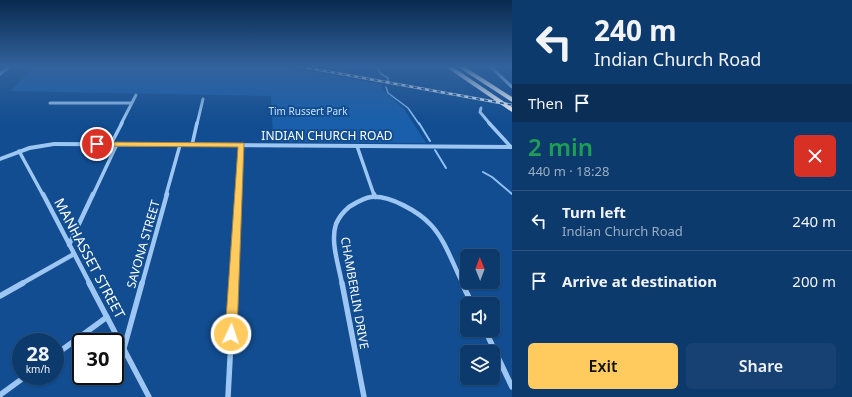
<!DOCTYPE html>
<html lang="en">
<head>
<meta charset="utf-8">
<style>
	body { margin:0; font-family:"Noto Sans",sans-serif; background:#164172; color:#f1f3f6; height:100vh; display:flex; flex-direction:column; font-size:15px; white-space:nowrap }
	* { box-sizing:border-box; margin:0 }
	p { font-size:13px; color:#9aadc2 }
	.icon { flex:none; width:22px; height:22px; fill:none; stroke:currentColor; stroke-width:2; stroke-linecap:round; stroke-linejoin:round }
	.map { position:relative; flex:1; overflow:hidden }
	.side { display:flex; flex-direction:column; background:#0d3a6c; width:340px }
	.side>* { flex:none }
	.banner { background:#0d3a6c; color:#f1f3f6; overflow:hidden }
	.needle { width:26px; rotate:359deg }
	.fabs { position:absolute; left:460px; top:249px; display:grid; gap:8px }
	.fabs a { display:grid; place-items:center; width:40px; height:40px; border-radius:6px; background:#0d3a6c; box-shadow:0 1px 3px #0004,0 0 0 1px #2d547f; font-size:20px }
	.speed { position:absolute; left:12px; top:333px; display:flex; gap:8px; font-size:20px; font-weight:700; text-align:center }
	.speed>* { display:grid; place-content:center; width:52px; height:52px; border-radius:50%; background:#0d3a6c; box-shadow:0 1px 3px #0004,0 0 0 1px #2d547f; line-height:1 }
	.speed small { font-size:10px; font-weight:400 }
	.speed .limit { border:2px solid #111; border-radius:6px; background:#fff; color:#111 }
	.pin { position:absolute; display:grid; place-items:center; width:34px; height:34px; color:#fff; margin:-17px; border:2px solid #fff; border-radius:50%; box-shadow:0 1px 4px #0007 }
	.me { position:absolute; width:44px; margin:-22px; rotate:3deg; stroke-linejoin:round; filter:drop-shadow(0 0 3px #0008) }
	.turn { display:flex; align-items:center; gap:14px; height:84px; padding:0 16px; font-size:18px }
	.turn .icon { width:52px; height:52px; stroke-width:2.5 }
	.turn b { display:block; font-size:28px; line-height:34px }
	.then { display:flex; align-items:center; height:38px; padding:0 16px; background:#0003; gap:8px; font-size:15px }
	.round { display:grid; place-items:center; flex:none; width:42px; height:42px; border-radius:6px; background:#164172 }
	.head { display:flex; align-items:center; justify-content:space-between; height:68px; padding:0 16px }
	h1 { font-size:24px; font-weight:600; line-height:30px; color:#1e9e55 }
	.action { display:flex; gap:8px; margin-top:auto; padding:8px 16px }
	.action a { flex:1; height:46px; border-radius:6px; background:#ffcb5e; color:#111; font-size:16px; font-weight:600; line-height:46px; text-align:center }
	.action a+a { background:#164172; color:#f1f3f6 }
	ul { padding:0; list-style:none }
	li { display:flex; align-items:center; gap:12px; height:60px; padding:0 16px; border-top:1px solid #2d547f }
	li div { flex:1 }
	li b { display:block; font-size:15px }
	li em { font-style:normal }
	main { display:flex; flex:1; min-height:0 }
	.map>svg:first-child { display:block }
	.green { fill:#195fab }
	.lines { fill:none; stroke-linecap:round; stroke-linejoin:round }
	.stream-far1 { stroke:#8ec1f6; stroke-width:1.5 }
	.stream { stroke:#8ec1f6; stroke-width:2 }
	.minor-far3 { stroke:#9dc6f2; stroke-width:3 }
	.minor-far2 { stroke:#9dc6f2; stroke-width:3.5 }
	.minor-far1 { stroke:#9dc6f2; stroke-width:4.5 }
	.minor { stroke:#9dc6f2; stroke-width:5.5 }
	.tertiary { fill:#9dc6f2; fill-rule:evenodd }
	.motorway { fill:#fff; fill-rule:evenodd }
	.rail-casing { stroke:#fff; stroke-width:2.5 }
	.rail { stroke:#114d90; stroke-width:1.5; stroke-dasharray:4; stroke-linecap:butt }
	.route { fill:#ffcb5e; stroke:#a6843d }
	.labels { text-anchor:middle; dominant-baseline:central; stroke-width:4; stroke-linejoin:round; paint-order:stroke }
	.far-park-label { font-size:10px; fill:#c4e0fd; stroke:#114d90 }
	.street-label { font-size:12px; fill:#fff; stroke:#114d90 }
	.near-street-label { font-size:14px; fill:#fff; stroke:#114d90 }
</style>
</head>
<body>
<main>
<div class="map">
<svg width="512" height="397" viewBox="0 0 512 397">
	<rect width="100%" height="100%" fill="#114d90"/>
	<path class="green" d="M34 67H288L381 84 382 89 404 109 426 143 273 142 271 96 10 91Z"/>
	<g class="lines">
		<g class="stream-far1">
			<path d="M377 67 381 74 388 78V82"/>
			<path d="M386 87 388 93 408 108 419 124"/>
		</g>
		<g class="stream">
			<path d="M419 123 430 141"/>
			<path d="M435 150 446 168"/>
			<path d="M483 172 492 177 512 194"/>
		</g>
		<g class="minor-far3">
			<path d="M491 67 512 87"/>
			<path d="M0 74 9 67"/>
			<path d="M50 103H131"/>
			<path d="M481 108 480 112 490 124"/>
			<path d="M121 124 136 95"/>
			<path d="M197 124 203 99"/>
		</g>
		<g class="minor-far2">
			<path d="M489 123 511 147"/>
			<path d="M111 144 122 123"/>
			<path d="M192 145 197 123"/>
			<path d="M357 146 374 195"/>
			<path d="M19 151 43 195"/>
			<path d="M93 195 117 144"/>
			<path d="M166 195 180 145"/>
			<path d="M239 195 242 145"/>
		</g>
		<g class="minor-far1">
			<path d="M43 194 90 284"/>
			<path d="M374 194 375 197"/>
			<path d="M69 245 93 194"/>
			<path d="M21 284 74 254"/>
			<path d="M142 284 167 194"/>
			<path d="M234 284 239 194"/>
			<path d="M342 284C339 266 330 242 336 224 339 217 343 212 349 207 356 203 363 198 371 197 390 195 419 212 431 225 446 241 453 265 463 284"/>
		</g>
		<g class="minor">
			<path d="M89 283 149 397"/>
			<path d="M342 283 364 397"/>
			<path d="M462 283 472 304"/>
			<path d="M0 296 23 283"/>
			<path d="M485 330 512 387"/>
			<path d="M124 348 142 283"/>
			<path d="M55 355 107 317"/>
			<path d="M0 395 26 376"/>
			<path d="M228 397 234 283"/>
		</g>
		<path class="tertiary" d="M54 142 512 145V149L54 146 30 150 0 161V157L29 146Z"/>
		<g class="motorway">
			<path d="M446 67H453L512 107V112Z"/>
			<path d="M458 67H465L512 97V102Z"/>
		</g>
		<defs>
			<path id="rail" d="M303 67 512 105"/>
		</defs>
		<use href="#rail" class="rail-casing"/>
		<use href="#rail" class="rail"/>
	</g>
	<linearGradient id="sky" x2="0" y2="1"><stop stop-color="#092a4f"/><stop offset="0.54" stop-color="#32629c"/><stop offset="1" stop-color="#32629c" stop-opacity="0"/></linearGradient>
	<rect width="512" height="123" fill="url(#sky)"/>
	<path class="route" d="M97 142 244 143 237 334 236 338 231 340 227 338 225 334 238 147 94 146V143Z"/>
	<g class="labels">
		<g class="far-park-label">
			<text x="308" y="111">Tim Russert Park</text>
		</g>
		<g class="street-label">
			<text x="327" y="135">INDIAN CHURCH ROAD</text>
			<text transform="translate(143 244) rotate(-74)">SAVONA STREET</text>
			<text transform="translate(355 293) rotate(80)">CHAMBERLIN DRIVE</text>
		</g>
		<g class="near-street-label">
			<text transform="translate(90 258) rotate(62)">MANHASSET STREET</text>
		</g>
	</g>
</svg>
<div class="fabs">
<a><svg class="needle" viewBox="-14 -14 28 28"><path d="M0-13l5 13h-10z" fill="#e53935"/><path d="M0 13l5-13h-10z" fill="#9aadc2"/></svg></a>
<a><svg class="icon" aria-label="sound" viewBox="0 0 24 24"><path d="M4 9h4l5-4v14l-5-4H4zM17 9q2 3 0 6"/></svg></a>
<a><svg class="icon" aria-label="layers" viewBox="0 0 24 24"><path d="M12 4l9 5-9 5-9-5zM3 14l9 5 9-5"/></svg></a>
</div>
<div class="speed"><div>28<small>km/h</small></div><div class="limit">30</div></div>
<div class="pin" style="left:97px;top:144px;background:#d93025"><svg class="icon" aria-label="arrive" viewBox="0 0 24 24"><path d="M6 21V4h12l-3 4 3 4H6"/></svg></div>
<svg class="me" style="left:231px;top:334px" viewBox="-20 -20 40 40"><circle r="17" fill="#ffcb5e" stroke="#fff" stroke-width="3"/><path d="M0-11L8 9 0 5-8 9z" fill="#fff"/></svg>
</div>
<section class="side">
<div class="banner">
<div class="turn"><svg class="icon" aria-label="left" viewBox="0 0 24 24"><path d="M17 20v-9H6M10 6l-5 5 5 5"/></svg><div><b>240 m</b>Indian Church Road</div></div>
<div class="then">Then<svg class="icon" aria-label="arrive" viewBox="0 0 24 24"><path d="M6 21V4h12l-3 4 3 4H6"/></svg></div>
</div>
<div class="head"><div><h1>2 min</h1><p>440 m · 18:28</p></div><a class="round" style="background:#d93025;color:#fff"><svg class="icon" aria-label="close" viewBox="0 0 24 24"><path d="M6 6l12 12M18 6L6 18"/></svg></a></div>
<ul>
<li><svg class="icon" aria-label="left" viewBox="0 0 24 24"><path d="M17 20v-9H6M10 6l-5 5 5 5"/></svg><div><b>Turn left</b><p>Indian Church Road</p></div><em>240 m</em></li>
<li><svg class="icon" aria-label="arrive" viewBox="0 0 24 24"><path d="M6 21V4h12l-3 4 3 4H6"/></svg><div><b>Arrive at destination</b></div><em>200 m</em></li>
</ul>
<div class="action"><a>Exit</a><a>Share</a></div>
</section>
</main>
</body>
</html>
